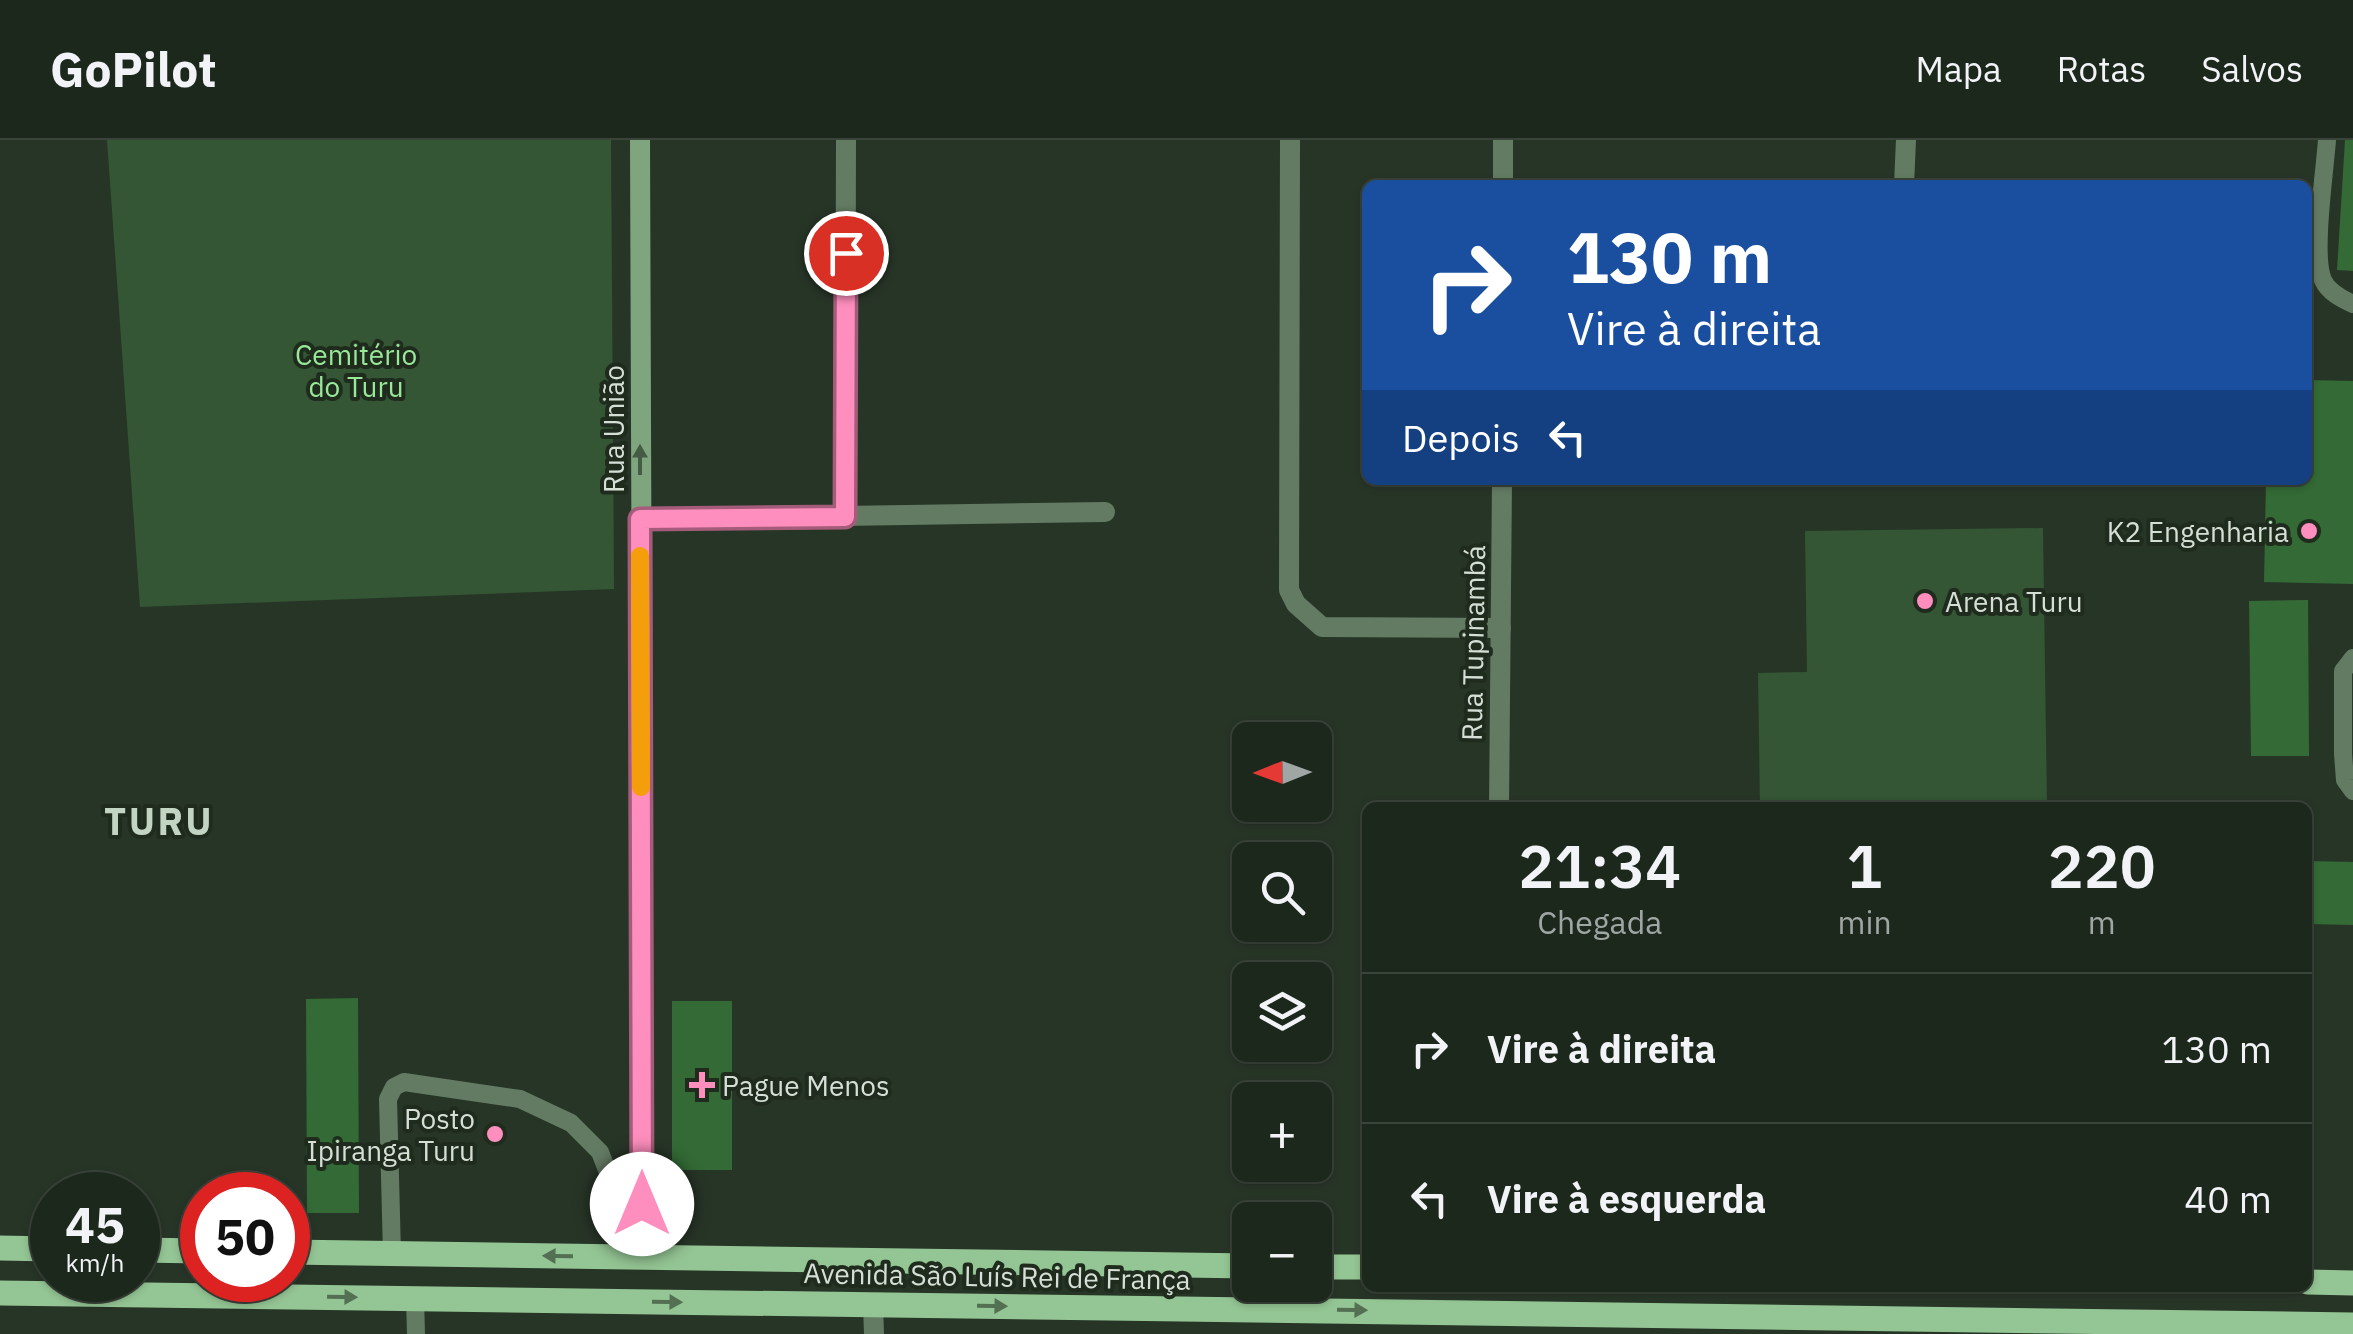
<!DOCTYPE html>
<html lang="pt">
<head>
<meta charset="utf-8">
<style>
	body { margin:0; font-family:"IBM Plex Sans",sans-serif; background:#253026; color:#f1f3f6; height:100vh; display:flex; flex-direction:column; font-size:38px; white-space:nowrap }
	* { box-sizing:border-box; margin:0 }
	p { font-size:32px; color:#a0a6a4 }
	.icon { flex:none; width:55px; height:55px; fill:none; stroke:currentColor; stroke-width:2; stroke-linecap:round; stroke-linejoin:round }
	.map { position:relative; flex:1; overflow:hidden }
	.drawer { position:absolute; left:1362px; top:662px; width:950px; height:490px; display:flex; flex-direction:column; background:#1d281d; border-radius:15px; box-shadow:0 2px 8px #0004,0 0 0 2px #3b443b }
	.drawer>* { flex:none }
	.guide { position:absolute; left:1362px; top:40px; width:950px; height:305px; border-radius:15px; box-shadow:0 2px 8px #0004,0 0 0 2px #3b443b; background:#1a4fa0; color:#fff; overflow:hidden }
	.needle { width:65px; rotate:269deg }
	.controls { position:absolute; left:1232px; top:582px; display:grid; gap:20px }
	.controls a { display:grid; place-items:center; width:100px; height:100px; border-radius:15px; background:#1d281d; box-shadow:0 2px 8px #0004,0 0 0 2px #3b443b; font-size:50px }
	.speed { position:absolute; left:30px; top:1032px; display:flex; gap:20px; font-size:50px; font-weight:700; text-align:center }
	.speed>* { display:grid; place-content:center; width:130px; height:130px; border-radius:50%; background:#1d281d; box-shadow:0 2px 8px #0004,0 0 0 2px #3b443b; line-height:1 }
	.speed small { font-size:25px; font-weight:400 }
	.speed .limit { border:15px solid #d22; background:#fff; color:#111 }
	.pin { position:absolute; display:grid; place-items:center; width:85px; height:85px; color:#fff; margin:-42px; border:5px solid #fff; border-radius:50%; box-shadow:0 2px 10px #0007 }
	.me { position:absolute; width:110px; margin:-55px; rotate:0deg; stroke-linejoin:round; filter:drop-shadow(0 0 8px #0008) }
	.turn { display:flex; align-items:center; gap:35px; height:210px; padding:0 40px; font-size:45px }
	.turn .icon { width:130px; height:130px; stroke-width:2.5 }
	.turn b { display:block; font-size:70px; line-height:85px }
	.then { display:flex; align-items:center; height:95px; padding:0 40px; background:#0003; gap:20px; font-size:38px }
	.eta { display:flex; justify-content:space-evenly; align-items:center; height:170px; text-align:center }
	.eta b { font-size:60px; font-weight:600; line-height:70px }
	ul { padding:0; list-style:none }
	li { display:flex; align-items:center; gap:30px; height:150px; padding:0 40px; border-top:2px solid #3b443b }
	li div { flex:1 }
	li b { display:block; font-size:38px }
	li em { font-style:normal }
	header { display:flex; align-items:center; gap:60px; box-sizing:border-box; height:140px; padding:0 50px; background:#1d281d; border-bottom:2px solid #3b443b }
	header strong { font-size:48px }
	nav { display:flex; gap:55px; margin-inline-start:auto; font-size:35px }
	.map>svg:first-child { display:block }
	.green { fill:#345634 }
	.building { fill:#336a35 }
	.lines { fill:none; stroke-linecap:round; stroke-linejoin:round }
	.lane { stroke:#647b63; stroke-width:18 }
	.street { stroke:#647b63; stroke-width:20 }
	.secondary { stroke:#7fa57f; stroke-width:20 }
	.primary { stroke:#94c594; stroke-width:25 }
	.oneway { fill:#455c44 }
	.oneway2 { fill:#537053 }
	.route-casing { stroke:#a55c7b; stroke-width:25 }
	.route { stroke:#fe8ebd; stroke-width:18 }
	.slow { stroke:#f59e0b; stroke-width:18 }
	.poi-dot { fill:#fe8ebd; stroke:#1e2b1d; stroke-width:4 }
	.labels { text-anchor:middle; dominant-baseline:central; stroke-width:8; stroke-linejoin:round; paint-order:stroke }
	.park-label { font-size:28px; fill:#99e89a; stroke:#1e2b1d }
	.street-label { font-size:28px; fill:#d6dfd6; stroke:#1e2b1d }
	.poi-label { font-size:28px; fill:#d6dfd6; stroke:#1e2b1d; text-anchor:end }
	.district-label { font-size:38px; font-weight:bold; letter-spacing:2.5px; fill:#c3d4c2; stroke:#1e2b1d }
</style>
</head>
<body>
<header>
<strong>GoPilot</strong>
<nav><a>Mapa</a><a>Rotas</a><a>Salvos</a></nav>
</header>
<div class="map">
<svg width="2353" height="1194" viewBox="0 0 2353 1194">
	<rect width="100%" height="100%" fill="#273527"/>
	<g class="green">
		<path d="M107 0H611L614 449 140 467Z"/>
		<path d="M2043 388 2047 667H1760L1758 533 1807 532 1805 391Z"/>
	</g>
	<g class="building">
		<path d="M2345 0H2353V131L2337 130Z"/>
		<path d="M2308 240 2353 241V444L2264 442 2266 340H2308Z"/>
		<path d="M2308 460 2309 616H2251L2249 461Z"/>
		<path d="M2308 721 2353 722V785L2308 784Z"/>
		<path d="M358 858 359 1073H307L306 859Z"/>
		<rect x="672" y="861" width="60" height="169"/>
	</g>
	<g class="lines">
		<g class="lane">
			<path d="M2327 0C2325 30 2312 116 2323 140 2328 152 2342 159 2353 164"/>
			<path d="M2353 518 2343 531V614L2345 640 2353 651"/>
			<path d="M392 1114 388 959 394 947 404 942 520 959 571 983 600 1012 623 1071 642 1101"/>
			<path d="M415 1158 416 1194"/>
		</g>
		<g class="street">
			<path d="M1290 0 1289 450 1296 464 1322 487 1501 488"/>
			<path d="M1503 45V0"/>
			<path d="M1904 45 1906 0"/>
			<path d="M845 377 846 0"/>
			<path d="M640 379 1105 372"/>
			<path d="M1499 668 1502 340"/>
			<path d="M873 1164 874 1194"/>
		</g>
		<path class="secondary" d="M640 0 644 1117"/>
		<g class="primary">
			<path d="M0 1108 52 1109"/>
			<path d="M138 1110 202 1111"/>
			<path d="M288 1112 1250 1126"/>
			<path d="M1315 1127H1368"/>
			<path d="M2308 1142 2353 1143"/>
			<path d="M0 1153 2353 1185"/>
		</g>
	</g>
	<defs><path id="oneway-solid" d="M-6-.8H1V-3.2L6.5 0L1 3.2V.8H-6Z" transform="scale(2.5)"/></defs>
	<use class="oneway" href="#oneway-solid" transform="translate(640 320) rotate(-90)"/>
	<g class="oneway2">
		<use href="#oneway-solid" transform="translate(558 1116) rotate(-179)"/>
		<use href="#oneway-solid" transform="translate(342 1157) rotate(1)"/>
		<use href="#oneway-solid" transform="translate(667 1162) rotate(1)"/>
		<use href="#oneway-solid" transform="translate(992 1166) rotate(1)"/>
		<use href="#oneway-solid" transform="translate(1352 1170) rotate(1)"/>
	</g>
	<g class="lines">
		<defs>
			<path id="route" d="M642 1064 640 379 845 377 846 113"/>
		</defs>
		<use href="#route" class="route-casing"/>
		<use href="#route" class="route"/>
		<path class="slow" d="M640 416 641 647"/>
	</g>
	<g class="poi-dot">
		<circle cx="2309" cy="391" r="10"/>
		<circle cx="1925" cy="461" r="10"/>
		<path d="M697 930h10v10h10v10h-10v10h-10v-10h-10v-10h10z"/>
		<circle cx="495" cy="994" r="10"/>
	</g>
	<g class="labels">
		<g class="park-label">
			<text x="356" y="214">Cemitério<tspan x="356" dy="32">do Turu</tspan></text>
		</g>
		<g class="street-label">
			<text transform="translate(613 289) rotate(-90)">Rua União</text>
			<text transform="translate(1473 503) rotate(-89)">Rua Tupinambá</text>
			<text transform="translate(997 1136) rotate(1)">Avenida São Luís Rei de França</text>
		</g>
		<g class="poi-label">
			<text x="2289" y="391">K2 Engenharia</text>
			<text x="1945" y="461" text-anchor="start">Arena Turu</text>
			<text x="722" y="945" text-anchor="start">Pague Menos</text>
			<text x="475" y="978">Posto<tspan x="475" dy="32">Ipiranga Turu</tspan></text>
		</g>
		<g class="district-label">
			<text x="159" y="680">TURU</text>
		</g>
	</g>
</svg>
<div class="controls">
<a><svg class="needle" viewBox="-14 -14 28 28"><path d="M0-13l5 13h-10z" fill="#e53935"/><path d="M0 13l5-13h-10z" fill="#a0a6a4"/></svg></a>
<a><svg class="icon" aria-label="search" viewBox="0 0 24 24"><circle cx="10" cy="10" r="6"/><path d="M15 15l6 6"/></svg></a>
<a><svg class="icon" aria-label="layers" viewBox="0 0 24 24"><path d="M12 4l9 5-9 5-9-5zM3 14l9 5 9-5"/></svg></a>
<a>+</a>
<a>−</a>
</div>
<div class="speed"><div>45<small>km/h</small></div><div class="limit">50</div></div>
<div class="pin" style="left:846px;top:113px;background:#d93025"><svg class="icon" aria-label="arrive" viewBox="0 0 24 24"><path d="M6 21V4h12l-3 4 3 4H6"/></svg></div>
<svg class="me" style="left:642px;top:1064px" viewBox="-20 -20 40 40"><circle r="19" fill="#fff"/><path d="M0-13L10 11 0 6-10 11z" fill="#fe8ebd"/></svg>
<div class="guide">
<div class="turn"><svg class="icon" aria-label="right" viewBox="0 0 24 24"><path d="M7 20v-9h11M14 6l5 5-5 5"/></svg><div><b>130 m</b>Vire à direita</div></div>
<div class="then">Depois<svg class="icon" aria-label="left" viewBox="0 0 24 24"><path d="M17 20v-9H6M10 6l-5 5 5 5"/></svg></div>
</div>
<section class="drawer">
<div class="eta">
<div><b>21:34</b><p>Chegada</p></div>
<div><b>1</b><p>min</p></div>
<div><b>220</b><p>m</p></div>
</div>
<ul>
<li><svg class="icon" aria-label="right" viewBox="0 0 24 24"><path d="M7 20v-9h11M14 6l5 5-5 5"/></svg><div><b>Vire à direita</b></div><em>130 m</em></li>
<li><svg class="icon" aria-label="left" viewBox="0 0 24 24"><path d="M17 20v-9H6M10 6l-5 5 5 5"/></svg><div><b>Vire à esquerda</b></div><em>40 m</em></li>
</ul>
</section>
</div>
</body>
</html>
